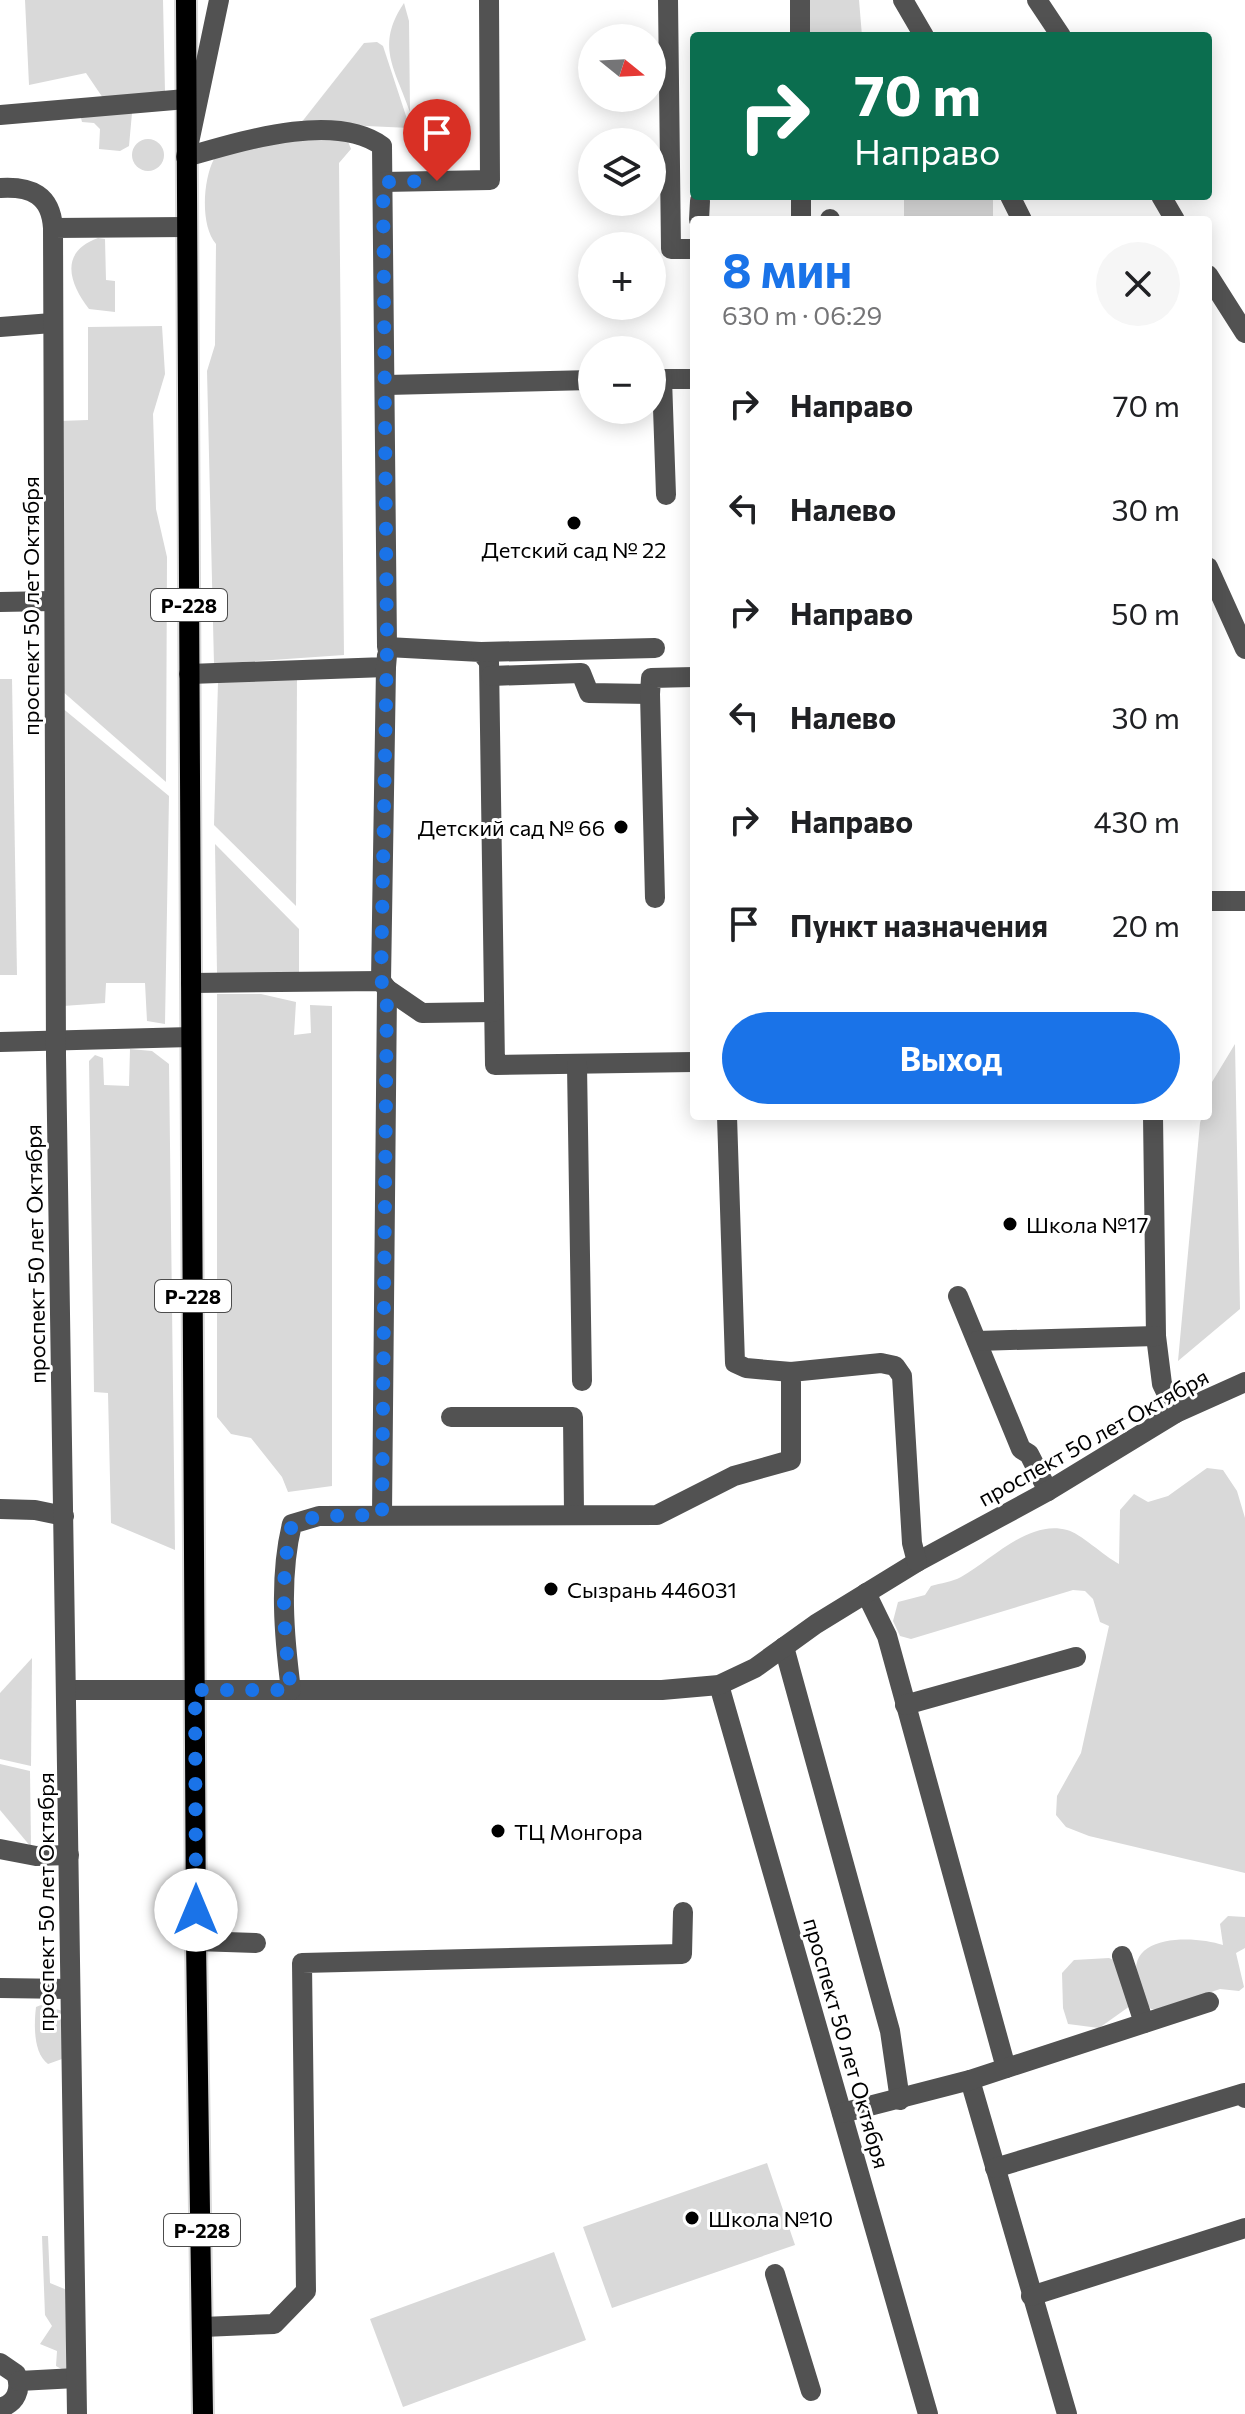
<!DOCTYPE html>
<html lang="ru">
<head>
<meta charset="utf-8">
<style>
	body { margin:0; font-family:Commissioner,sans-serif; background:#f6f6f6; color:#202124; height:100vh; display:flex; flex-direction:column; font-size:30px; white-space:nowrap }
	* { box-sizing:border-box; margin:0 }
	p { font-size:26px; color:#757577 }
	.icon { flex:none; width:44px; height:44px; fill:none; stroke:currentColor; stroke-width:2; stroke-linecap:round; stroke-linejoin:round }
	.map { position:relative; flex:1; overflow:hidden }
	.side { position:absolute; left:690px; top:216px; width:522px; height:904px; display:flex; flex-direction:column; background:#fff; border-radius:8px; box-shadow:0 4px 20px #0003 }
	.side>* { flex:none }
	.hud { position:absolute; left:690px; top:32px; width:522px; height:168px; border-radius:8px; box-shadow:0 4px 20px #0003; background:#0b6e4f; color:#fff; overflow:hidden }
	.needle { width:52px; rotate:108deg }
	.fabs { position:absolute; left:578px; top:24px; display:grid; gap:16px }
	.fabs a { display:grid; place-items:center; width:88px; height:88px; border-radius:50%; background:#fff; box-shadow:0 4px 20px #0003; font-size:40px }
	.pin { position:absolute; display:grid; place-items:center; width:68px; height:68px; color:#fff; margin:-82px -34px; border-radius:50% 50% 50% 0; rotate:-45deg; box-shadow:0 0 8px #0007 }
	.pin .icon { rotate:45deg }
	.me { position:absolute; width:88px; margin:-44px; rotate:0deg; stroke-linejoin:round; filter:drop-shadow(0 0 6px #0008) }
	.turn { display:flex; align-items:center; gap:28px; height:168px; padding:0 32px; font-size:36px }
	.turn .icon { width:104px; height:104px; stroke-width:2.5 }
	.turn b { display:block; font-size:56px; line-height:68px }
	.round { display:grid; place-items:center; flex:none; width:84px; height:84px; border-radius:42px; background:#f6f6f6 }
	.headline { display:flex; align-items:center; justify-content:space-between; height:136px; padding:0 32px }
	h1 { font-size:48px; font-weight:700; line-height:60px; color:#1a73e8 }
	.action { display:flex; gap:16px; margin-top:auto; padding:16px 32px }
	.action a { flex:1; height:92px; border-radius:48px; background:#1a73e8; color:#fff; font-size:32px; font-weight:700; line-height:92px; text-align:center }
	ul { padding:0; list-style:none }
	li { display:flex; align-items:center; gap:24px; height:104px; padding:0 32px }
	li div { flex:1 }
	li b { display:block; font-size:30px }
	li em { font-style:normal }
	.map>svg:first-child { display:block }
	.green { fill:#d9d9d9 }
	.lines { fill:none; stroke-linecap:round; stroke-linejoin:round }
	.major-casing { stroke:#dbdbdb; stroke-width:24 }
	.minor { stroke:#525252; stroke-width:20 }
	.major { stroke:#000; stroke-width:20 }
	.route { stroke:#1a73e8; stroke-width:14; stroke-dasharray:0 25.2 }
	.poi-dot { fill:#000; stroke:#fff; stroke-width:3 }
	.labels { text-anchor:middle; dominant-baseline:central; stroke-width:6; stroke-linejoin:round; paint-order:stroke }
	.shield { fill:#fff; stroke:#4c4c4c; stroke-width:2 }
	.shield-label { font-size:20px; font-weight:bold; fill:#000 }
	.poi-label { font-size:22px; fill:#000; stroke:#fff; text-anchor:start }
	.street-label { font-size:22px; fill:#000; stroke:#fff }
</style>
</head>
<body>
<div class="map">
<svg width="1245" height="2414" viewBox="0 0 1245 2414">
	<rect width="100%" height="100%" fill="#fff"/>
	<g class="green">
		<path d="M25 0H163L165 92 103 98 86 73 29 85Z"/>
		<path d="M803 0H859L862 36H804Z"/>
		<path d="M404 3 409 21 410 112C395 68 375 46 404 3Z"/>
		<path d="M377 42 383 46 410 128 301 123 364 43Z"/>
		<path d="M132 113 129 146 120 151 99 149 100 129 94 123 82 122 80 114Z"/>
		<path d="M347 139 351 149 339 163 344 655 214 664 207 371 215 345 216 244C200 225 203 180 214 159L260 141Z"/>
		<circle cx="148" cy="155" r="16"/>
		<rect x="904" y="196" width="89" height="24"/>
		<path d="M98 238 105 239 106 280 115 281V312L89 309C69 283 59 252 98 238Z"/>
		<path d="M162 326 165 374 153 414 156 509 167 557 166 782 61 690 59 421 88 420V327Z"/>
		<path d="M297 675 296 906 214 825 218 682Z"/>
		<path d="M0 679H12L17 975H0Z"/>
		<path d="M61 707 169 796 165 1024 147 1021 145 983H106L105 1003 63 1006Z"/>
		<path d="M215 844 299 929V977L217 973Z"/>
		<path d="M217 994H261L296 1002 294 1035 311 1033 310 1005 332 1006V1486L288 1492 282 1477 251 1438 231 1434 217 1417Z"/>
		<path d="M1235 1044 1240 1309 1178 1361 1200 1123 1202 1116H1208L1212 1082Z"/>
		<path d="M130 1049 152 1051 169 1064 175 1550 111 1523 108 1393 94 1392 89 1061 95 1055 103 1058 104 1085 129 1086Z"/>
		<path d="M1207 1468 1223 1470 1237 1491 1245 1518V1873L1089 1836 1066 1827 1056 1815 1057 1796 1081 1753 1109 1626 1100 1622 1093 1599 1085 1591 1073 1590 911 1639 900 1636 893 1621 898 1602 925 1595 931 1586C941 1583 952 1582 961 1577 992 1560 1029 1519 1067 1530 1080 1533 1104 1556 1119 1564L1120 1510 1134 1494 1148 1502 1168 1496Z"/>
		<path d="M32 1658 31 1766 0 1759V1693Z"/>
		<path d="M0 1764 30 1771 31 1847 0 1810Z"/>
		<path d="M1228 1916 1245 1917V1948L1236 1953 1244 1987 1239 1991 1220 1989 1159 2010 1151 2009C1143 2001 1141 1991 1138 1980 1124 1934 1194 1935 1223 1945L1220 1924Z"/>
		<path d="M1109 1958 1116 1961 1130 2006 1099 2028 1068 2024 1063 2008 1062 1973 1074 1960Z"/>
		<path d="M41 2005 63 2011 62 2059 48 2064C33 2053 34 2024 36 2007Z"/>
		<path d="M767 2163 795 2245 612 2308 583 2227Z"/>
		<path d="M42 2236H48L50 2283 67 2290V2372L56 2366 57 2351 40 2344 52 2326 45 2315Z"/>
		<path d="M554 2252 586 2340 403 2407 370 2319Z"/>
	</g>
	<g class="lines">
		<defs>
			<path id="major" d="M186 0 196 1941 203 2414"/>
		</defs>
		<use href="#major" class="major-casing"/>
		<g class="minor">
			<path d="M219 0 186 157C239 142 334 111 382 146L387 647 481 652 489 662 495 1065 694 1062"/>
			<path d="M668 0 671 249H694"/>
			<path d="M800 0V36"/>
			<path d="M903 0 924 36"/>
			<path d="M1037 0 1061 36"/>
			<path d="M0 115 186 99"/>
			<path d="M383 182 490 180 489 0"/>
			<path d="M0 188C31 186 51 195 53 228"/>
			<path d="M801 196V220"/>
			<path d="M1010 196 1022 220"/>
			<path d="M1161 196 1175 220"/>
			<path d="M699 220 700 201"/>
			<path d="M830 220V219"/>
			<path d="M1208 275 1245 333"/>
			<path d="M0 327 52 323"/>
			<path d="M652 379H694"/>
			<path d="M662 379 666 495"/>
			<path d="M387 385 592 380"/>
			<path d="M1208 567 1245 649"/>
			<path d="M0 602 53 601"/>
			<path d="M481 652 655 648"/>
			<path d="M189 674 386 667 387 655"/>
			<path d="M491 676 581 673 589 693 650 694 651 678 694 677"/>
			<path d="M650 694 655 898"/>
			<path d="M1208 901H1245"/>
			<path d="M381 981 386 667"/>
			<path d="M191 983 381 981 387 989 382 1515"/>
			<path d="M387 989 422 1013 493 1012"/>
			<path d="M0 1042 191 1037"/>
			<path d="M577 1065 582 1381"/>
			<path d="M727 1116 735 1363 746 1368 791 1372"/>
			<path d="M1153 1116 1156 1336 1162 1384 1176 1413"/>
			<path d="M958 1296 1021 1449 1029 1454 1048 1491"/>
			<path d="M977 1341 1156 1336"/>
			<path d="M451 1417H573L574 1513"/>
			<path d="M0 1509 35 1510 64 1516"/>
			<path d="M866 1593 887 1636 1006 2068"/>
			<path d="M784 1647 890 2031 900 2100"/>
			<path d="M719 1685 928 2414"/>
			<path d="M67 1690H662L719 1685 755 1668 816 1624 917 1562 1048 1491 1176 1413 1245 1382"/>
			<path d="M291 1690C284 1636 279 1577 292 1524L319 1516 657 1515 734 1476 791 1460V1372L881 1363 895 1366 902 1376 912 1543 917 1562"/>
			<path d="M905 1705 1076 1657"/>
			<path d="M0 1849 36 1856 69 1855"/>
			<path d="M196 1941 256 1943"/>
			<path d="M1122 1956 1144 2023"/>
			<path d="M0 1988 69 1989"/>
			<path d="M970 2080 1067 2414"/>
			<path d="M842 2113 970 2080 1209 2002"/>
			<path d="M995 2168 1244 2093 1245 2098"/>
			<path d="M775 2274 811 2391"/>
			<path d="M1031 2296 1245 2228"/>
			<path d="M203 2327 274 2324 306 2291 302 1963 682 1954 683 1912"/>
			<path d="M0 2363 16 2374C22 2390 16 2403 0 2408"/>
			<path d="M19 2381 76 2378"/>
			<path d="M77 2414 56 1055 53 228 187 227"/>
		</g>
		<use href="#major" class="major"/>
	</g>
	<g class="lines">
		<path class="route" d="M196 1910 195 1690H291C284 1636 279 1577 292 1524L319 1516 382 1515 387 989 381 981 387 647 383 182 437 181"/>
	</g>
	<g class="poi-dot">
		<circle cx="574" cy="523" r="8"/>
		<circle cx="621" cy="827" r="8"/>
		<circle cx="1010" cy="1224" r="8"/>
		<circle cx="551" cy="1589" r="8"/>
		<circle cx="498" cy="1831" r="8"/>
		<circle cx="692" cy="2218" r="8"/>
	</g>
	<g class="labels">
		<g class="shield">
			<rect x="151" y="589" width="76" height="32" rx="6"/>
			<rect x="155" y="1280" width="76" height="32" rx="6"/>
			<rect x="164" y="2214" width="76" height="32" rx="6"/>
		</g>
		<g class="shield-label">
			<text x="189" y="605">Р-228</text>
			<text x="193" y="1296">Р-228</text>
			<text x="202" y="2230">Р-228</text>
		</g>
		<g class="poi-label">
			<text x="574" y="549" text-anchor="middle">Детский сад № 22</text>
			<text x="605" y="827" text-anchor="end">Детский сад № 66</text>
			<text x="1026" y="1224">Школа №17</text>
			<text x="567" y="1589">Сызрань 446031</text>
			<text x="514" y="1831">ТЦ Монгора</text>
			<text x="708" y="2218">Школа №10</text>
		</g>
		<g class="street-label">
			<text transform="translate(30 606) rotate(-90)">проспект 50 лет Октября</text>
			<text transform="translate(35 1254) rotate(-91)">проспект 50 лет Октября</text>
			<text transform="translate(1093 1437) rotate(-29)">проспект 50 лет Октября</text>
			<text transform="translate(45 1902) rotate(-90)">проспект 50 лет Октября</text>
			<text transform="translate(847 2043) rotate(74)">проспект 50 лет Октября</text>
		</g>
	</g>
</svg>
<div class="fabs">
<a><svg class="needle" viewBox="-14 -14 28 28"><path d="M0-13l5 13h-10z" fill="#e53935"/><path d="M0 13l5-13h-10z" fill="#757577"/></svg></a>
<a><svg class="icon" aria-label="layers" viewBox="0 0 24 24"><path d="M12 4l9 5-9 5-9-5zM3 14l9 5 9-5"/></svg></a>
<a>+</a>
<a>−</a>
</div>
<div class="pin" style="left:437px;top:181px;background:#d93025"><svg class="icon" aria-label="arrive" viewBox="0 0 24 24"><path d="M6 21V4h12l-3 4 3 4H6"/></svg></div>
<svg class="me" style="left:196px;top:1910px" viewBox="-20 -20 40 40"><circle r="19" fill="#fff"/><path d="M0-13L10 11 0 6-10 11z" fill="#1a73e8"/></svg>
<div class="hud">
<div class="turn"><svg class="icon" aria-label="right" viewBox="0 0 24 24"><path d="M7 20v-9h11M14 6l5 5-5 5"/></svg><div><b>70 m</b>Направо</div></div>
</div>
<section class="side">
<div class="headline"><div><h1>8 мин</h1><p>630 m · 06:29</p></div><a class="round"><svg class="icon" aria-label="close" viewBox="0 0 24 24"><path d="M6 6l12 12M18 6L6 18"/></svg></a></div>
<ul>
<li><svg class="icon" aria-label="right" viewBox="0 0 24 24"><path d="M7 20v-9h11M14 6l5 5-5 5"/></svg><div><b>Направо</b></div><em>70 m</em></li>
<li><svg class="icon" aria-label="left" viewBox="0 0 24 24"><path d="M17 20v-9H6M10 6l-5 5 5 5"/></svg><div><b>Налево</b></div><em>30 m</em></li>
<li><svg class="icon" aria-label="right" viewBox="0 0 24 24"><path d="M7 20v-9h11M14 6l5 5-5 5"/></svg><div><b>Направо</b></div><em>50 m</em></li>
<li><svg class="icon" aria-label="left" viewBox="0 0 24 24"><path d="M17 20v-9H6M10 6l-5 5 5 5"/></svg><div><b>Налево</b></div><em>30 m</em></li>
<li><svg class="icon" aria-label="right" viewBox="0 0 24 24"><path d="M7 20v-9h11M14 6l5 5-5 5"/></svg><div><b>Направо</b></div><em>430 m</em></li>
<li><svg class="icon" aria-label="arrive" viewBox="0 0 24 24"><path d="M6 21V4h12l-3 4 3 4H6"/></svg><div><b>Пункт назначения</b></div><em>20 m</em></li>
</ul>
<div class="action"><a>Выход</a></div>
</section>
</div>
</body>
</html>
